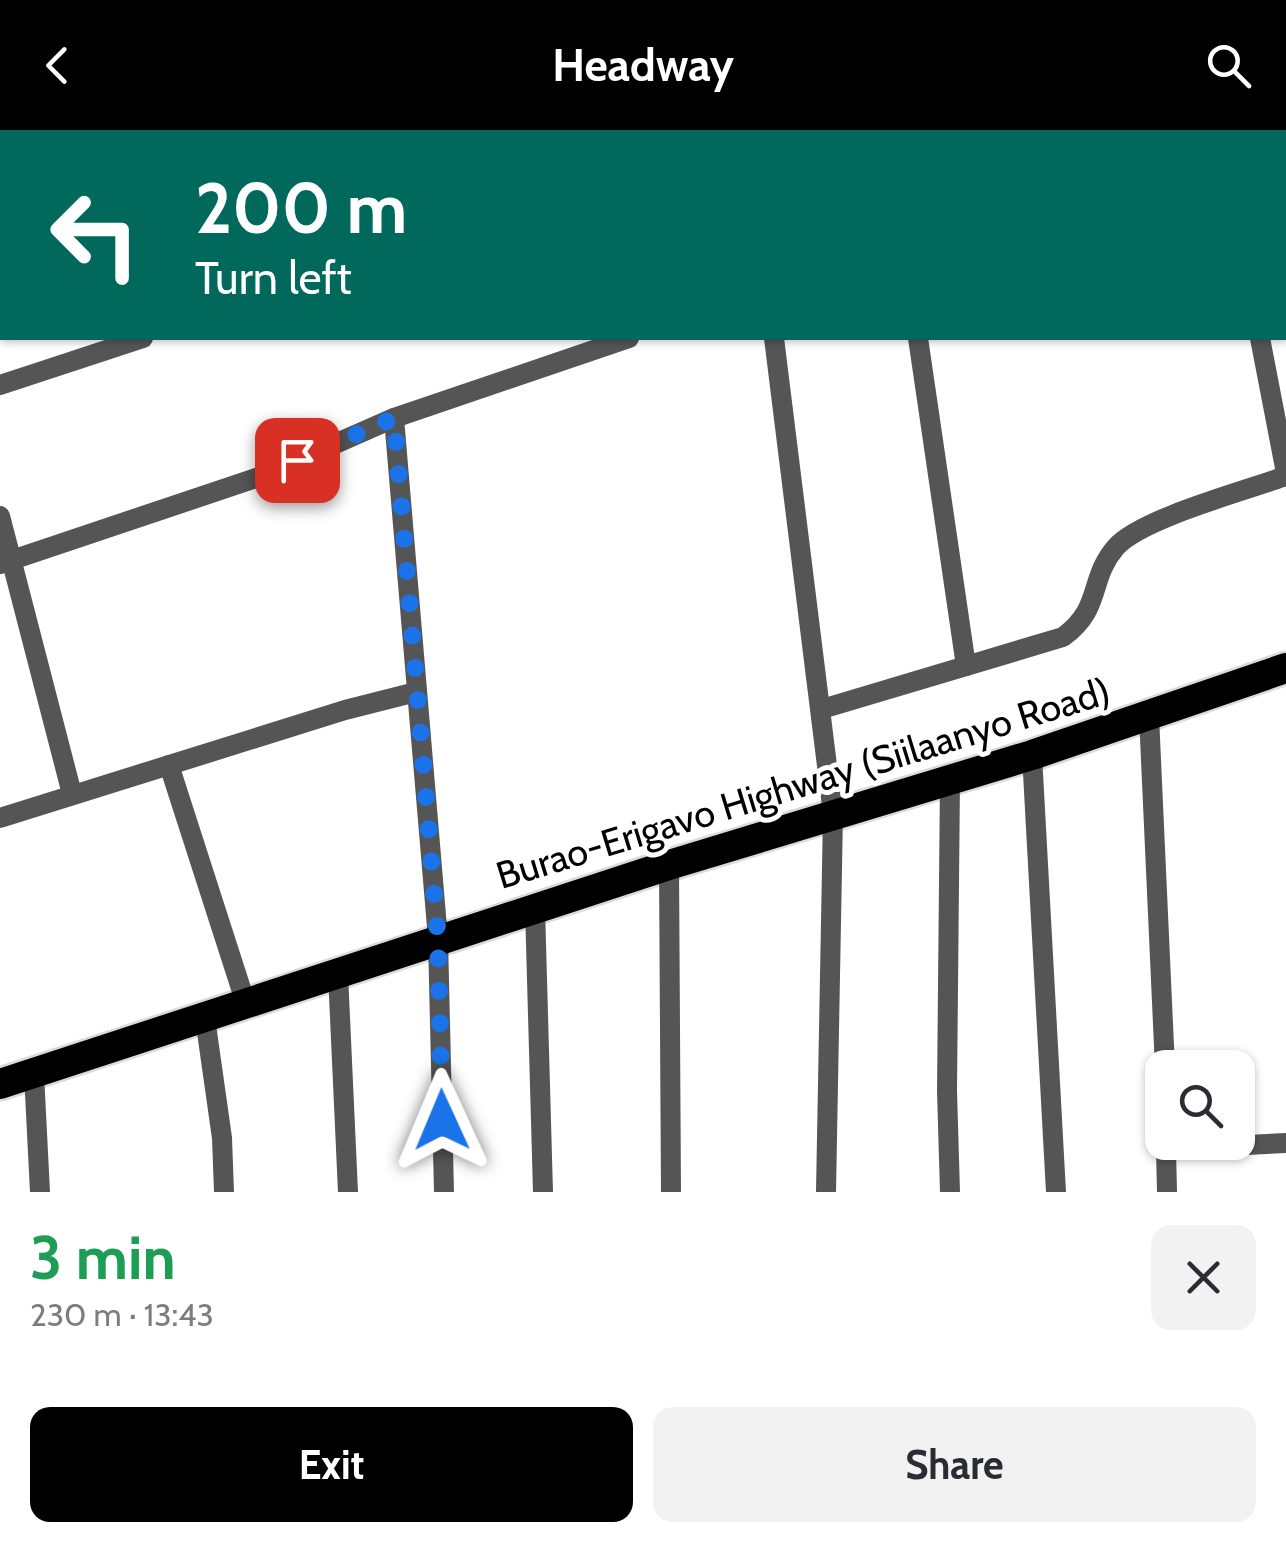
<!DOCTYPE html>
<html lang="en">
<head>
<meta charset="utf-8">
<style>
	body { margin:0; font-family:Cabin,sans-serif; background:#f2f2f3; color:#2b2b33; height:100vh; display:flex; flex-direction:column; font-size:38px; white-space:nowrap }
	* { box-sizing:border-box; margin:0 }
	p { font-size:32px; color:#7c7c81 }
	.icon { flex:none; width:55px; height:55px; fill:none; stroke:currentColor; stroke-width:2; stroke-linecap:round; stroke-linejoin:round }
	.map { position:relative; height:1062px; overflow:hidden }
	.sheet { display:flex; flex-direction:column; background:#fff; flex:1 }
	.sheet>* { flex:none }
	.banner { position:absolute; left:0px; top:0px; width:1288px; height:210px; box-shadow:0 2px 8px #0004; background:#00695c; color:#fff; overflow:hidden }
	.tools { position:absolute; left:1145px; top:920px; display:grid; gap:20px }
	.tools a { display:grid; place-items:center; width:110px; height:110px; border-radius:20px; background:#fff; box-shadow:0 2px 8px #0004; font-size:50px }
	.pin { position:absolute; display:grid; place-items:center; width:85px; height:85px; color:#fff; margin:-42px; border-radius:20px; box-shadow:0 5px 15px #0006 }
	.me { position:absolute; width:110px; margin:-55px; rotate:359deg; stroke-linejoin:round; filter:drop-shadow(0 0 8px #0008) }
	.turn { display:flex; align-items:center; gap:35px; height:210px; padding:0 30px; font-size:45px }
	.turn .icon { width:130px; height:130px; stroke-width:2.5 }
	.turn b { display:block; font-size:70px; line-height:85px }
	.round { display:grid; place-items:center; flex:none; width:105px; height:105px; border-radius:20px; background:#f2f2f3 }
	.headline { display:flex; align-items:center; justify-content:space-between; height:170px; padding:0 30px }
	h1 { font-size:60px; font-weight:800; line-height:75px; color:#1e9e55 }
	.button { display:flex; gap:20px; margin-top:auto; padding:20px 30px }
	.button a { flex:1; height:115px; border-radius:20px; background:#000; color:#fff; font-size:40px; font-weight:800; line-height:115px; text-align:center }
	.button a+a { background:#f2f2f3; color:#2b2b33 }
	header { display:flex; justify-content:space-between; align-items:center; height:130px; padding:0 30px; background:#000; color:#fff; font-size:45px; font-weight:800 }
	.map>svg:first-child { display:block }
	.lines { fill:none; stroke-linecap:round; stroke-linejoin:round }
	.highway-casing { stroke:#dbdbdb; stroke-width:35 }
	.street { stroke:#555; stroke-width:20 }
	.highway { stroke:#000; stroke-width:30 }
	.route { stroke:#1a73e8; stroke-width:18; stroke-dasharray:0 32.4 }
	.labels { text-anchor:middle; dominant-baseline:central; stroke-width:10; stroke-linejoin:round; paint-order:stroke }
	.street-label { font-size:38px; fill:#000; stroke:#fff }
</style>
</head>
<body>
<header><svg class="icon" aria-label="back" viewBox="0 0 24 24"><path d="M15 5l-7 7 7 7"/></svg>Headway<svg class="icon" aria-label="search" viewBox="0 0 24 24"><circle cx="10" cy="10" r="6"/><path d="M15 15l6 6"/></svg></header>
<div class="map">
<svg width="1286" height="1062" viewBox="0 0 1286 1062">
	<rect width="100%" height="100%" fill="#fff"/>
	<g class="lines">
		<defs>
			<path id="highway" d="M0 954 669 735 1032 625 1286 538"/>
		</defs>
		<use href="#highway" class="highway-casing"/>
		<g class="street">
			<path d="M340 0 341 2"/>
			<path d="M751 0V2"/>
			<path d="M198 2 206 0"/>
			<path d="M769 2 776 0"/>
			<path d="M1232 2H1240"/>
			<path d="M0 52 2 51"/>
			<path d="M774 208 833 684 826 1062"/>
			<path d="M918 208 966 536"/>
			<path d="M1260 208 1286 343"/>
			<path d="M0 255 143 208"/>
			<path d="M394 288 438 809 444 1062"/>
			<path d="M0 386 72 664"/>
			<path d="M0 434 262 346 394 288 629 208"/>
			<path d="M822 579 1063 507C1103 478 1088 449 1116 417 1142 388 1245 361 1286 346"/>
			<path d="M1149 586 1165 938"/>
			<path d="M1032 625 1056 1062"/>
			<path d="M169 635 246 874"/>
			<path d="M950 649 947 961 950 1062"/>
			<path d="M0 688 345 580 416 562"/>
			<path d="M669 735 671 1062"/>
			<path d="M535 778 543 1062"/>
			<path d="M338 844 348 1062"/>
			<path d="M205 888 222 1008 224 1062"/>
			<path d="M34 944 40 1062"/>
			<path d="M1167 1062 1166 1019 1286 1013"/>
		</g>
		<use href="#highway" class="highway"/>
	</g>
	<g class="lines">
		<path class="route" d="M297 330 394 288 438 809 442 990"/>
	</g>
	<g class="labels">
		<g class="street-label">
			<text transform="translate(803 653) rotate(-17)">Burao-Erigavo Highway (Siilaanyo Road)</text>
		</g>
	</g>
</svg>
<div class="tools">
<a><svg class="icon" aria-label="search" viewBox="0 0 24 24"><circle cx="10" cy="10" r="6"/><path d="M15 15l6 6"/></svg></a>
</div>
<div class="pin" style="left:297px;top:330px;background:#d93025"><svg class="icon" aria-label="arrive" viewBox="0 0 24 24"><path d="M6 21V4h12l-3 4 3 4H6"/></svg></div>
<svg class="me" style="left:442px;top:990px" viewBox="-20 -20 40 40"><path d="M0-17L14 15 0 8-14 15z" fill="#1a73e8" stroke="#fff" stroke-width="4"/></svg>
<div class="banner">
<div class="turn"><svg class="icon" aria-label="left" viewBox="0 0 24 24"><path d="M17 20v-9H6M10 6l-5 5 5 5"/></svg><div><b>200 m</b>Turn left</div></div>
</div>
</div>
<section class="sheet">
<div class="headline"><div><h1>3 min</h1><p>230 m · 13:43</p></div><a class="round"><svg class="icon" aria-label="close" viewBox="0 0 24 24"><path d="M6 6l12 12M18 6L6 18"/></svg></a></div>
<div class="button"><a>Exit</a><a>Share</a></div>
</section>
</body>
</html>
